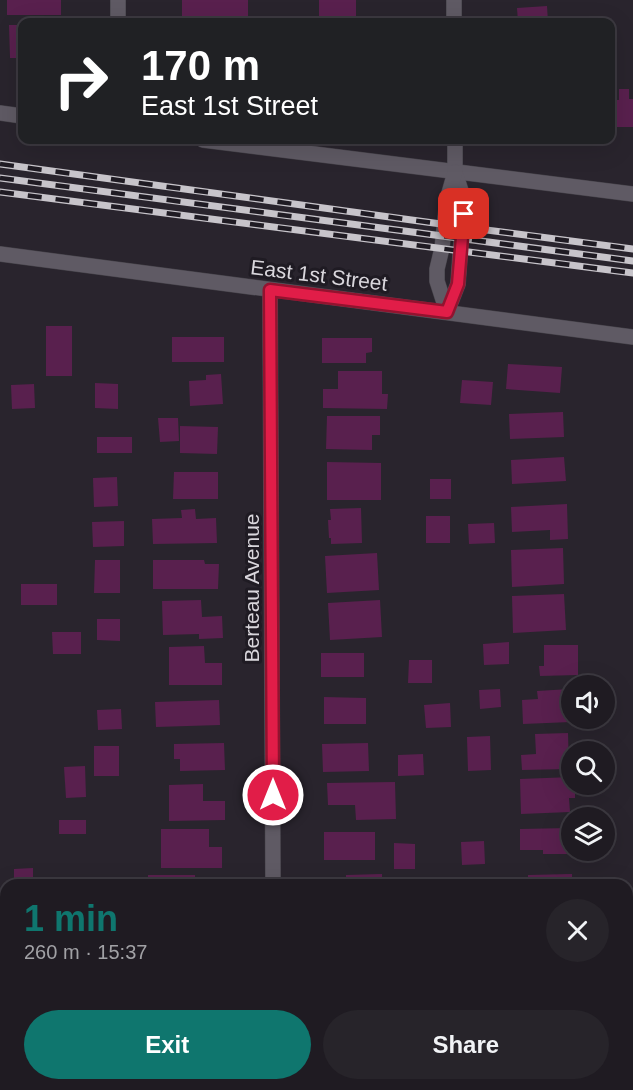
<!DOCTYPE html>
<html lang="en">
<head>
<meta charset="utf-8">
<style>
	body { margin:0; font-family:Helvetica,sans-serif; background:#27242a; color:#f1f3f6; height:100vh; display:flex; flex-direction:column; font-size:22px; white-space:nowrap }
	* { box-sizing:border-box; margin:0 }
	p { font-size:20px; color:#a1a1a5 }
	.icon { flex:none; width:33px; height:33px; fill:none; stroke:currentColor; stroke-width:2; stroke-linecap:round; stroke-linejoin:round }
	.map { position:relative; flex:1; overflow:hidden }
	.drawer { position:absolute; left:0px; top:879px; width:633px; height:212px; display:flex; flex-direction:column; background:#1f1b22; border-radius:18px 18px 0 0; box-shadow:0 6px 24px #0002,0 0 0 2px #3c3940 }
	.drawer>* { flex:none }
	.guide { position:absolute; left:18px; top:18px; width:597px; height:126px; border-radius:12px; box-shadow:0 6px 24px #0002,0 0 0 2px #3c3940; background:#202124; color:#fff; overflow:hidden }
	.buttons { position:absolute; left:561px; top:675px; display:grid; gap:12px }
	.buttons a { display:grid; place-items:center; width:54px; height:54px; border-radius:50%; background:#1f1b22; box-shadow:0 6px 24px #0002,0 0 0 2px #3c3940; font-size:30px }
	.pin { position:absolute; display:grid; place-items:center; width:51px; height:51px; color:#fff; margin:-26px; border-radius:12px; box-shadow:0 3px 9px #0006 }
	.me { position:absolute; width:66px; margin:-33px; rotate:0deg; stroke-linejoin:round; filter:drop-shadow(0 0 4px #0008) }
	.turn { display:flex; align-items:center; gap:21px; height:126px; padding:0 24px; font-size:27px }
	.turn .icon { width:78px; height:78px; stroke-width:2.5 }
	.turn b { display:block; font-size:42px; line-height:51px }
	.round { display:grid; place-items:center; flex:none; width:63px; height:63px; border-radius:32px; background:#27242a }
	.head { display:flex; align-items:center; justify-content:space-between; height:102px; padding:0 24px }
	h1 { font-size:36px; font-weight:600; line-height:45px; color:#0f766e }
	.cta { display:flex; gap:12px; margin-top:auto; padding:12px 24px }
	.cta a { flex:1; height:69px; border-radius:36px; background:#0f766e; color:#fff; font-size:24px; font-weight:600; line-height:69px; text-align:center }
	.cta a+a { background:#27242a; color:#f1f3f6 }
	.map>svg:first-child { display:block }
	.building { fill:#59204e }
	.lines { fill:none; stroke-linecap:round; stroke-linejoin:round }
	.minor-casing { stroke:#454249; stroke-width:16 }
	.minor { stroke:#5f5a64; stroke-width:15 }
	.rail-casing { stroke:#c7c4ca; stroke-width:7 }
	.rail { stroke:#1f1b23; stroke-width:4.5; stroke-dasharray:14; stroke-linecap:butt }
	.route-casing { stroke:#92132f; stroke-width:15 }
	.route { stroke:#e11d48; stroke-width:10 }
	.labels { text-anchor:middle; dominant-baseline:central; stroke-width:6; stroke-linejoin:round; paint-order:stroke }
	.street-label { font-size:21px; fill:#d9d6dc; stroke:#1f1b23 }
</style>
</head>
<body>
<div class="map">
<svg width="633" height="1090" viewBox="0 0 633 1090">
	<rect width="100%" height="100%" fill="#29242d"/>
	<g class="building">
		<rect x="7" y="0" width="54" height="15"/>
		<path d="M182 0H248V18H221V22H182Z"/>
		<rect x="319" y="0" width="37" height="22"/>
		<path d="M547 6 548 22H518L517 8Z"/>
		<path d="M9 25H22V58H10Z"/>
		<path d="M619 89H629V99H633V127H610V100H619Z"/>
		<rect x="46" y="326" width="26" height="50"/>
		<rect x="172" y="337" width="52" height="25"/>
		<path d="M322 338H372V352L366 353V363H322Z"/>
		<path d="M508 364 562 367 560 393 506 389Z"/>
		<path d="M338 371H382V394H388L387 409 323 408V389H338Z"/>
		<path d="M221 374 223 404 190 406 189 381 206 380V375Z"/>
		<path d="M462 380 493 382 491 405 460 403Z"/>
		<path d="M95 383 118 384V409L95 408Z"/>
		<path d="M34 384 35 408 12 409 11 385Z"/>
		<path d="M563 412 564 437 510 439 509 414Z"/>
		<path d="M327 416H380V435H372V450L326 449Z"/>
		<path d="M158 418H178L179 441 160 442Z"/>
		<path d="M180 426 218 427 217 454 180 453Z"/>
		<rect x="97" y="437" width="35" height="16"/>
		<path d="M564 457 566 481 512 484 511 460Z"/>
		<path d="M327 462 381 463V500H327Z"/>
		<path d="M174 472H218V499H173Z"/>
		<path d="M117 477 118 506 94 507 93 478Z"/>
		<rect x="430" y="479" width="21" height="20"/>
		<path d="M567 504 568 539 550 540V530L512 532 511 507Z"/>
		<path d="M361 508 362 543 331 544V538H329L328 520H331L330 509Z"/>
		<path d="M195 509 196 519 216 518 217 543 153 544 152 519 182 518 181 510Z"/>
		<rect x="426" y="516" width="24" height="27"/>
		<path d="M124 521V546L93 547 92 522Z"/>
		<path d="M494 523 495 543 469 544 468 524Z"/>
		<path d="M563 548 564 584 512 587 511 550Z"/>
		<path d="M377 553 379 590 327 593 325 556Z"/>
		<path d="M95 560H120V593H94Z"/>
		<path d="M153 560H204L205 564H219L218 589H153Z"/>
		<rect x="21" y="584" width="36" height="21"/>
		<path d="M564 594 566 630 513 633 512 596Z"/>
		<path d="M201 600 202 617 222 616 223 638 199 639V634L163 635 162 601Z"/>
		<path d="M380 600 382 637 330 640 328 603Z"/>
		<path d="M97 619H120V641L97 640Z"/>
		<path d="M52 632H81V654H53Z"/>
		<path d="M509 642V664L484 665 483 644Z"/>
		<path d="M544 645H578V675L540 676 539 666H544Z"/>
		<path d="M204 646 205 663H222V685H169V647Z"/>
		<rect x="321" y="653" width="43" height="24"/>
		<path d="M409 660H432V683H408Z"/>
		<path d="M500 689 501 707 480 709 479 690Z"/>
		<path d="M570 689 571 722 523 724 522 700 538 699 537 691Z"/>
		<path d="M324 697 366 698V724H324Z"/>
		<path d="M219 700 220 725 156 727 155 702Z"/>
		<path d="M450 703 451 727 426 728 424 705Z"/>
		<path d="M121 709 122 729 98 730 97 710Z"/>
		<path d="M568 733 569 769 522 770 521 755 536 754 535 734Z"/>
		<path d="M490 736 491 770 468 771 467 737Z"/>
		<path d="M224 743 225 770 180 771V759H174V744Z"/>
		<path d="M368 743 369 771 323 772 322 744Z"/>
		<rect x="94" y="746" width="25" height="30"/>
		<path d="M423 754 424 775 398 776V755Z"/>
		<path d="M85 766 86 797 66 798 64 767Z"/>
		<path d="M572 777V784H575V798H569L570 812 521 814 520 779Z"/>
		<path d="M395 782 396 819 356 820 355 805H328L327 783Z"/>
		<path d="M203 784V801H225V820L169 821V785Z"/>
		<rect x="59" y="820" width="27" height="14"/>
		<path d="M569 828V854H543V850H520V829Z"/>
		<path d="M161 829H209V847H222V868H161Z"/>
		<rect x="324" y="832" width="51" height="28"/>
		<path d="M484 841 485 864 462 865 461 842Z"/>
		<path d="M394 843 415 844V869H394Z"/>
		<path d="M33 868V877H43V885H14V869Z"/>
		<path d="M382 874V885H346V875Z"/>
		<path d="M572 874V885H528V875Z"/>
		<rect x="148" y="875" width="47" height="10"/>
		<path d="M0 964H3L4 986H0Z"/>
		<rect x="0" y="1050" width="6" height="21"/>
		<path d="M93 1084H113L114 1090H94Z"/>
		<rect x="174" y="1084" width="52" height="6"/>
		<rect x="324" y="1084" width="32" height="6"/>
		<rect x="403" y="1084" width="24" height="6"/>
		<path d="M521 1084H573L574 1089 521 1090Z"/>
	</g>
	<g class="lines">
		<defs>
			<g id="minor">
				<path d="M118 0V22"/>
				<path d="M454 0V22"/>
				<path d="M0 113 22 116"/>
				<path d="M203 140 633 194"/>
				<path d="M0 254 633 337"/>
				<path d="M270 290 273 885"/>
				<path d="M447 312 458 284 464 200 455 172V140"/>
				<path d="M447 312 437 281V269L442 248 447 200 455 172"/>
				<path d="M275 1084V1090"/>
			</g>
		</defs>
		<use href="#minor" class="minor-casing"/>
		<use href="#minor" class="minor"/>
		<defs>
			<g id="rail">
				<path d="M0 164 463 227 633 249"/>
				<path d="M0 178 633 261"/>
				<path d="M0 192 633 273"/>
			</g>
		</defs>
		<use href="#rail" class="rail-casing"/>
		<use href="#rail" class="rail"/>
	</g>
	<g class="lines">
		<defs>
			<path id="route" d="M273 795 270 290 447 312 458 284 464 214"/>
		</defs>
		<use href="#route" class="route-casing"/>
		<use href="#route" class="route"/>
	</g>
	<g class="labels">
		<g class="street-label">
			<text transform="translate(319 275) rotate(7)">East 1st Street</text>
			<text transform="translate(251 588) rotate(-90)">Berteau Avenue</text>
		</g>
	</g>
</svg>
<div class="buttons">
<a><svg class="icon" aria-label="sound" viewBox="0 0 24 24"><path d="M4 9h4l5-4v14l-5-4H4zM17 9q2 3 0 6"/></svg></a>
<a><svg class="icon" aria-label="search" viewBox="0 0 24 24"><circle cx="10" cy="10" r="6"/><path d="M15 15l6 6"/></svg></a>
<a><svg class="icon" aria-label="layers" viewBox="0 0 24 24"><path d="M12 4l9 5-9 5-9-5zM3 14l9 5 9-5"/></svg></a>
</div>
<div class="pin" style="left:464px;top:214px;background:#d93025"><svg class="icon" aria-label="arrive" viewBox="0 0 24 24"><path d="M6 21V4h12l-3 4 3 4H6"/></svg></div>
<svg class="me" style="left:273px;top:795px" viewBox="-20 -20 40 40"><circle r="17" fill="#e11d48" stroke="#fff" stroke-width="3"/><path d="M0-11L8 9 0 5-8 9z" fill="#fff"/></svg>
<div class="guide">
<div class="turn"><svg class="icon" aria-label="right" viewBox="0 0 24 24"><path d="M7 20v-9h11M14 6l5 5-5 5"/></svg><div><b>170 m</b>East 1st Street</div></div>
</div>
<section class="drawer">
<div class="head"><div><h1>1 min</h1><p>260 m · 15:37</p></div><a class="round"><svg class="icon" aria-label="close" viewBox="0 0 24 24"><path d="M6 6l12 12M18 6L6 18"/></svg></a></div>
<div class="cta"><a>Exit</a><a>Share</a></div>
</section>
</div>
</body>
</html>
